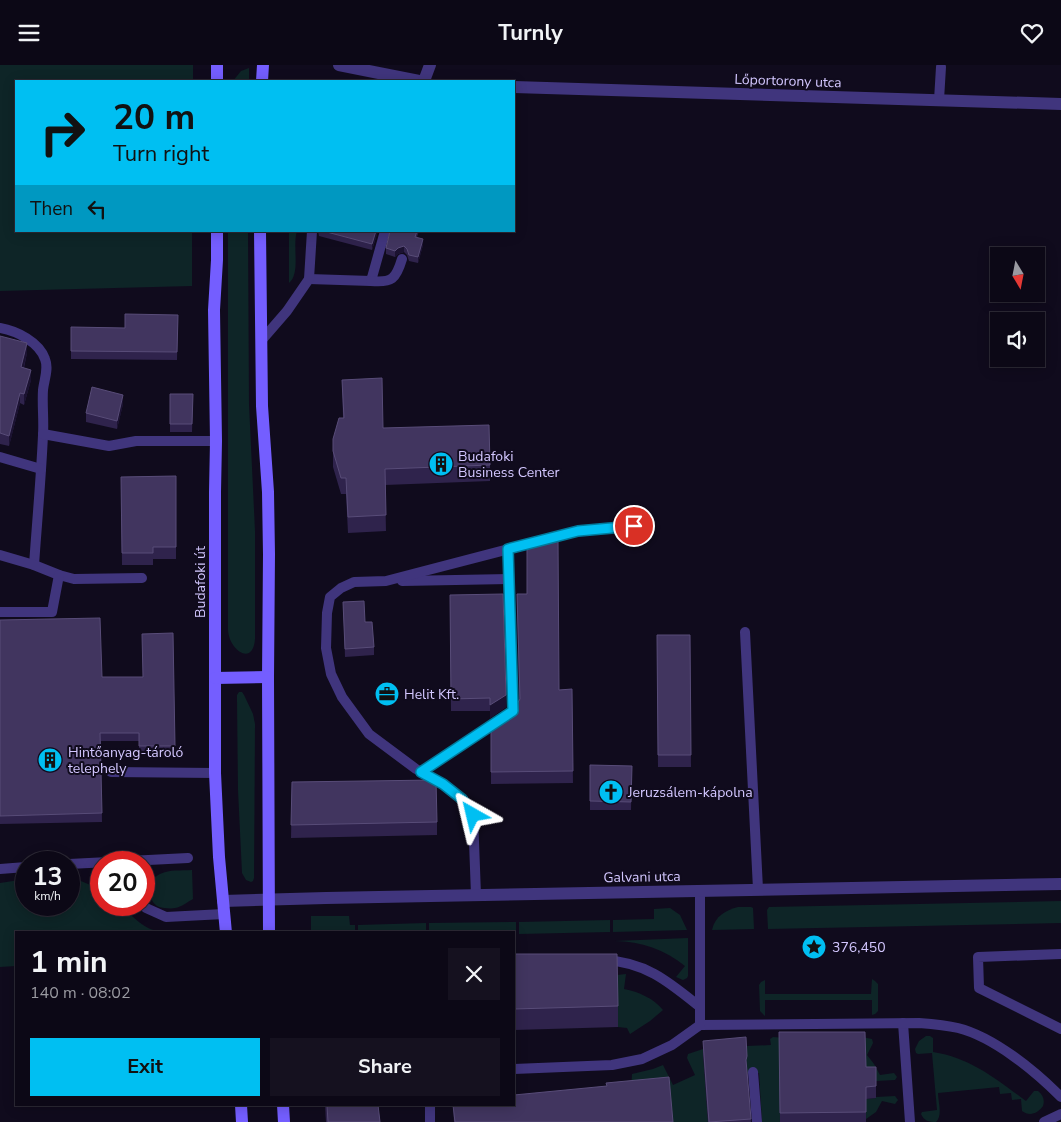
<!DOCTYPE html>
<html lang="en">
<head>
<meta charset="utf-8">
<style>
	body { margin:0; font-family:"Nunito Sans",sans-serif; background:#15111f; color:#f1f3f6; height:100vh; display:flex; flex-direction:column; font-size:19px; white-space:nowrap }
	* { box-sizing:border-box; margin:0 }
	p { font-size:16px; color:#9a9aa1 }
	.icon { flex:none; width:28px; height:28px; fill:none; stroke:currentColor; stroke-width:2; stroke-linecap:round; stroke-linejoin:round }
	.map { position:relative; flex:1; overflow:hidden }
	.panel { position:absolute; left:15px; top:866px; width:500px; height:175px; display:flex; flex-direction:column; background:#0c0816; border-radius:0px; box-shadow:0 2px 12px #0003,0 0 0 1px #2c2935 }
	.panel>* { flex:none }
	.top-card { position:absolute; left:15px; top:15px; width:500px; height:152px; border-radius:0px; box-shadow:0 2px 12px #0003,0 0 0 1px #2c2935; background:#00bff2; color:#111; overflow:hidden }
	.needle { width:32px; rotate:170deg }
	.fabs { position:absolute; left:990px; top:182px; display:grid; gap:10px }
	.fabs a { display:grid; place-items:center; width:55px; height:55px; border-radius:0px; background:#0c0816; box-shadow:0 2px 12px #0003,0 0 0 1px #2c2935; font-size:25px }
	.speed { position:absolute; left:15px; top:786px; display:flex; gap:10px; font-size:25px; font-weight:700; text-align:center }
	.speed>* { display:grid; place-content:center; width:65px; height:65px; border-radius:50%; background:#0c0816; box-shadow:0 2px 12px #0003,0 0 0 1px #2c2935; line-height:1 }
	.speed small { font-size:12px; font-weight:400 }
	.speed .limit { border:8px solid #d22; background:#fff; color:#111 }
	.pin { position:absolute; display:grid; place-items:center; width:42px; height:42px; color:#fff; margin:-21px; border:2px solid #fff; border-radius:50%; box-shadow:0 1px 5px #0007 }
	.me { position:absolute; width:55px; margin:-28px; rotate:323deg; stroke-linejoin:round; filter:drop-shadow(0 0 4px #0008) }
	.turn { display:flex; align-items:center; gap:18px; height:105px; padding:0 15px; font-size:22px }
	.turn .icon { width:65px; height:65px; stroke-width:2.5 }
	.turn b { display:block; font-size:35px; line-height:42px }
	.then { display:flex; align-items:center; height:48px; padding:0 15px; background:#0003; gap:10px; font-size:19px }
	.round { display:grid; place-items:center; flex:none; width:52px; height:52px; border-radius:0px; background:#15111f }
	.summary { display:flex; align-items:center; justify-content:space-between; height:85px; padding:0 15px }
	h1 { font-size:30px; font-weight:700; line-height:38px }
	.primary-button { display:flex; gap:10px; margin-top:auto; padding:10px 15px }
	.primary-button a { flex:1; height:58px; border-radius:0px; background:#00bff2; color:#111; font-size:20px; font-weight:700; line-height:58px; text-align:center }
	.primary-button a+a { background:#15111f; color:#f1f3f6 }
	header { display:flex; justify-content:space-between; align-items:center; height:65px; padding:0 15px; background:#0c0816; font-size:22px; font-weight:700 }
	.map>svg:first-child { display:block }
	.green { fill:#0e2527 }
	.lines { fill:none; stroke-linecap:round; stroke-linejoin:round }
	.service { stroke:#40357d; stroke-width:10 }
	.minor { stroke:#40357d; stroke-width:12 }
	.secondary { stroke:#745eff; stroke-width:12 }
	.wall { fill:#2f234c }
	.shaded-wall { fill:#1b1231 }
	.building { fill:#41355f; stroke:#584c78 }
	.route-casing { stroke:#007c9d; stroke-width:12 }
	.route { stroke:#00bff2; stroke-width:9 }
	.labels { text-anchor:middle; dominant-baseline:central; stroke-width:4; stroke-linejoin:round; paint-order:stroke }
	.street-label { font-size:14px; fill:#d3c7ff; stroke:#100b1d }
	.poi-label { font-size:14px; fill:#d3c7ff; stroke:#100b1d; text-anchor:start }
</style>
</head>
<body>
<header><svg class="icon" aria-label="menu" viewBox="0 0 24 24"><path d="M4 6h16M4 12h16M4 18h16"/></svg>Turnly<svg class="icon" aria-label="heart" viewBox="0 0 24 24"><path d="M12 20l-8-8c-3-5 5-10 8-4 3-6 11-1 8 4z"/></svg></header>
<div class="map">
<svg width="1061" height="1057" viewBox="0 0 1061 1057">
	<rect width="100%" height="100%" fill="#100b1d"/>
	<g class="green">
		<path d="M0 0H193V16H16V166H192V221L0 226Z"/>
		<path d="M249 3V16H233L241 6Z"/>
		<path d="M228 166H248L249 339 255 466V574C253 602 229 585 228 565Z"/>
		<path d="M289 166H297C292 181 301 208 289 218Z"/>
		<path d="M239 627H242L244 630 253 649 255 659 254 813 253 816 251 817 246 815 242 808 238 725 237 635V630Z"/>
		<path d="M192 805 193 834C187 837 182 842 175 843 171 844 163 843 159 842 146 836 148 814 160 809 170 804 181 806 192 805Z"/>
		<path d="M69 813 76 814 100 824 101 825V840H121C133 852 144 865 162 867 170 868 178 867 187 867L16 868V901L0 902V818L26 814V840H69Z"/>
		<path d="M1061 836V858L768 864 767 845 769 842Z"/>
		<path d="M738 842H751L753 843 754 864 712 865C715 851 726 845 738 842Z"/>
		<path d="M670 843 680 850 687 865 613 867V855L654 854V844Z"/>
		<path d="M311 851H349L350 860H355V867H311Z"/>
		<path d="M610 855V867L519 869V857Z"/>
		<path d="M516 857V869H514V868L429 867V858Z"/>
		<path d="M426 858V867H358V860Z"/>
		<path d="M688 873V911L687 913 683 915 676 912 685 901C665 885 641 876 615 876Z"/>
		<path d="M626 909 624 924C639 927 653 933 663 945L650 956 630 969 627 963 618 962 617 910Z"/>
		<path d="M872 914 875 916 878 919V946L875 949 872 950V935H765V951L760 946 759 920 761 917 765 915V929H871Z"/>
		<path d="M926 971H930L933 973V987C971 993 996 1014 1026 1036L1034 1026H1038C1043 1030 1045 1035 1043 1041 1038 1048 1030 1052 1022 1046L1021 1034 1012 1035 1011 1028 1000 1029 999 1022 938 1028C938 1037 943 1050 936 1057 929 1057 924 1056 921 1049L922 1047 937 1045 932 988 918 989 916 988 915 984 919 976Z"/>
		<path d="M773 972 786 973 780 1057H762L759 1008H747L745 983 747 981 771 980 770 974Z"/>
		<path d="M862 972 872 974 873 978 867 990 874 999 880 1010 894 1008 897 1012 895 1015 876 1016 832 976Z"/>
		<path d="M712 981 703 988 708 1057H672L631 1027 632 1009 653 1004 663 1000 673 1020 695 1010 687 993 688 989Z"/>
		<path d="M895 1031 898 1035 895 1039 882 1036 876 1047 866 1054V1034L876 1033V1032Z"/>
	</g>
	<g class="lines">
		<g class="service">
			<path d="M939 35 941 2"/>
			<path d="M309 214 371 216 385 166"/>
			<path d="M371 216C392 218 396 214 402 194"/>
			<path d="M0 263C17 266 39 277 45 294 49 304 44 315 43 325 42 340 44 355 43 370 41 414 37 457 34 500"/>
			<path d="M261 276 287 246 309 214 312 166"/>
			<path d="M43 369 109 381 136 376H216"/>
			<path d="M0 392 41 404"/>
			<path d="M0 490 34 500 59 510 74 514 142 513"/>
			<path d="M402 516 509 514"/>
			<path d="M0 547H52L59 510"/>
			<path d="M745 567 758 824"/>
			<path d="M111 707 215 708"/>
			<path d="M421 707 513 646 508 484"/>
			<path d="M69 799 188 793"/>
			<path d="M0 804 26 802"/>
			<path d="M476 830 473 750 462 734 443 719 416 704 369 669 342 632 331 609 326 583 327 548 330 532 341 523 354 517 386 516 578 466 634 461"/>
			<path d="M143 840 146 843 166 852 224 849"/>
			<path d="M1061 889 978 892 979 923 1061 964"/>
			<path d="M604 895C646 897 669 917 700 942"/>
			<path d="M903 958 910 1057"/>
			<path d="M700 960 919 958C932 959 945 960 958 963 994 972 1035 1006 1061 1032"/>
			<path d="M514 1004 612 1000 642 994 672 980 700 960V826"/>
			<path d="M753 1007 757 1057"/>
			<path d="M430 1040V1057"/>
			<path d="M1044 1057 1061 1049"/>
		</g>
		<g class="minor">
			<path d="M339 0 419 16"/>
			<path d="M424 16 430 0"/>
			<path d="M514 22 1061 39"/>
			<path d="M223 836 326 833 1061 819"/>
		</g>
		<g class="secondary">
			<path d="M217 16V0"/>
			<path d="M262 16 263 0"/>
			<path d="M217 166V195L214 245 216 376 215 427V708L219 792 226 868"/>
			<path d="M260 166 262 341 268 427 269 489 268 612 269 868"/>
			<path d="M215 613 268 612"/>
			<path d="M241 1040 242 1057"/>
			<path d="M283 1040 284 1057"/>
		</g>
	</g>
	<g class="wall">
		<path d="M318 166H378L372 185 319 171Z"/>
		<path d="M390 166H419L417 172 423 180 418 198 409 196 407 190 404 187 398 189 395 192 386 189V183Z"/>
		<path d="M178 250 177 295 71 294V262L125 263Z"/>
		<path d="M0 271 27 288 24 303 31 315 24 340 20 338 9 381 0 379Z"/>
		<path d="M342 315 383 363 490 400V416L385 420 386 466 348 468 346 429H341L333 402V374L343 353Z"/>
		<path d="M170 329H193L192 367H170Z"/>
		<path d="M123 339 117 364 86 357V348Z"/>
		<path d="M176 411V494H153V500H122L121 412Z"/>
		<path d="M517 529 559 625 572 624 573 718 491 719V657L517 639 519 634Z"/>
		<path d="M450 530 506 642 490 653V646H451Z"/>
		<path d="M343 537 365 557 374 582V590L345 592Z"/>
		<path d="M0 555 102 612H143L173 568 175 689H139V676H101L102 757 0 759Z"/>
		<path d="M657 570H690L691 702H658Z"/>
		<path d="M590 700 632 701 631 745H590Z"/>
		<path d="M292 717 437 757V770L291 773Z"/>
		<path d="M514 889 618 941V962L514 965Z"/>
		<path d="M779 967 866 1002H876V1033L866 1034V1057H780Z"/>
		<path d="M703 976 747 1004 751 1057H708L703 988Z"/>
		<path d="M325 1040H378L380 1057H326Z"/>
		<path d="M453 1040H514L673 1057H454Z"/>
	</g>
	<g class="shaded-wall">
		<path d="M376 166H378L372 185V179Z"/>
		<path d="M423 174V180L418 198V192Z"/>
		<path d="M404 181V187L398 189 395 192V186L398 183Z"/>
		<path d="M27 278V288L21 313V302Z"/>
		<path d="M31 305V315L24 340V329Z"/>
		<path d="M20 328V338L9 381V371Z"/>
		<path d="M123 330V339L117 364V356Z"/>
		<path d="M506 630V642L490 653V640Z"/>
	</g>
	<g class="building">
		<path d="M323 166H376L372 179Z"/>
		<path d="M390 166H417L415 172 423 174 418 192 409 190 407 184 404 181 398 183 395 186 386 183Z"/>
		<path d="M125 249 178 250 177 287 71 286V262L125 263Z"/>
		<path d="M0 271 27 278 21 302 31 305 24 329 20 328 9 371 0 368Z"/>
		<path d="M382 313 383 363 489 360 490 400 385 404 386 450 348 452 346 413H341L333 386V374L339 353H344L342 315Z"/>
		<path d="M92 322 123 330 117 356 86 348Z"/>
		<path d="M170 329H193L192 359H170Z"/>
		<path d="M176 411V482H153V488H122L121 412Z"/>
		<path d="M527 474H558L559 625 572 624 573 706 491 707V657L517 639 520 634 517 529H527Z"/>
		<path d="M503 529 506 630 490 640V633L451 634 450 530Z"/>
		<path d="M364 536 365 557H372L374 582 345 584 343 537Z"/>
		<path d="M100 553 102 612H143L142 569 173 568 175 681H139V668H100L102 748 0 751V555Z"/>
		<path d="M657 570H690L691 690H658Z"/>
		<path d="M590 700 632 701 631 737 590 736Z"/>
		<path d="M436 715 437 757 291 760 292 717Z"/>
		<path d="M514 889H617L618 941 514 944Z"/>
		<path d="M779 967H865L866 1002H876V1021L866 1022V1047L780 1048Z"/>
		<path d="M746 972 747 991 746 995 751 1054 709 1057 703 976Z"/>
		<path d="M669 1012 673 1057H455L453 1040H514V1030L607 1021 606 1018Z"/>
		<path d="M327 1040H378L380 1057H328Z"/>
	</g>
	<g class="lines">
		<defs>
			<path id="route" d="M473 750 462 734 443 719 421 707 513 646 508 484 578 466 634 461"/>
		</defs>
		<use href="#route" class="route-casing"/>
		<use href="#route" class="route"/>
	</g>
	<defs>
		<symbol id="building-disc" viewBox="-11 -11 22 22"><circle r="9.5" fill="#00bff2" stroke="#100b1d"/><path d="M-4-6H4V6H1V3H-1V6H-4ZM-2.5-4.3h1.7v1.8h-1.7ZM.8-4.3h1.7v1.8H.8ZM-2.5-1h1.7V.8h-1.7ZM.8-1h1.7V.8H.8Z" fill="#111"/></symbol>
		<symbol id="office-disc" viewBox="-11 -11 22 22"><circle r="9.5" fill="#00bff2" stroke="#100b1d"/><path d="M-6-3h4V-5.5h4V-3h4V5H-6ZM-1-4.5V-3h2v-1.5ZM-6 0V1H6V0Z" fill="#111"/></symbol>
		<symbol id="church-disc" viewBox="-11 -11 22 22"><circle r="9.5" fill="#00bff2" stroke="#100b1d"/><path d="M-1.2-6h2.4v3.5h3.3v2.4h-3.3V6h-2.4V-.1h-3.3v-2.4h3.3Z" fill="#111"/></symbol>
		<symbol id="sight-disc" viewBox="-11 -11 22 22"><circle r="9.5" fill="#00bff2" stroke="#100b1d"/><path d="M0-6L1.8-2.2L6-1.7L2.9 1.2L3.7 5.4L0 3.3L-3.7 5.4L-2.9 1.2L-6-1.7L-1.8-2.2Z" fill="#111"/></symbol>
	</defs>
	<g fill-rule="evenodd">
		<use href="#building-disc" x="427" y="385" width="28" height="28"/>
		<use href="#office-disc" x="373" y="615" width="28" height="28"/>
		<use href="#building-disc" x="36" y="681" width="28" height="28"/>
		<use href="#church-disc" x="597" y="713" width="28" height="28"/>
		<use href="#sight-disc" x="800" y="868" width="28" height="28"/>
	</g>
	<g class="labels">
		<g class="street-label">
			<text transform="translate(788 16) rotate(2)">Lőportorony utca</text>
			<text transform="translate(200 517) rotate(-90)">Budafoki út</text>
			<text transform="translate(642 812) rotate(-1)">Galvani utca</text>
		</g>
		<g class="poi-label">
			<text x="458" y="391">Budafoki<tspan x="458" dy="16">Business Center</tspan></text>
			<text x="404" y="629">Helit Kft.</text>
			<text x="68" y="687">Hintőanyag-tároló<tspan x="68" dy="16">telephely</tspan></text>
			<text x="628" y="727">Jeruzsálem-kápolna</text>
			<text x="832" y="882">376,450</text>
		</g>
	</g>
</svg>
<div class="fabs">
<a><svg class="needle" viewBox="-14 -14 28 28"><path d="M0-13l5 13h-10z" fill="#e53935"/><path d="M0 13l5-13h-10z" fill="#9a9aa1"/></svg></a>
<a><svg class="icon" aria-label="sound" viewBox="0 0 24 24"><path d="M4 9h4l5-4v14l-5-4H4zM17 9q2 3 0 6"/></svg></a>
</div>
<div class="speed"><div>13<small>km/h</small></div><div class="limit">20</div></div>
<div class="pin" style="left:634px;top:461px;background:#d93025"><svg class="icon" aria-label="arrive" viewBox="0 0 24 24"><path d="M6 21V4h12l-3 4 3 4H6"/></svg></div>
<svg class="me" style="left:473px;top:750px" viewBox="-20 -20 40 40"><path d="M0-17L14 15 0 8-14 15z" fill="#00bff2" stroke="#fff" stroke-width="4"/></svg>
<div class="top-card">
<div class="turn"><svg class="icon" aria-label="right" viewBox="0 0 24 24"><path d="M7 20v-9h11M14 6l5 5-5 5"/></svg><div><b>20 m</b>Turn right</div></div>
<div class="then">Then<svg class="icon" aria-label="left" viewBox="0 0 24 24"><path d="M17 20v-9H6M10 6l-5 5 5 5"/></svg></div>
</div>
<section class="panel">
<div class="summary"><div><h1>1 min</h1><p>140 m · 08:02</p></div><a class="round"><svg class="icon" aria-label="close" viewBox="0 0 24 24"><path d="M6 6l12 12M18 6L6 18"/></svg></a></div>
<div class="primary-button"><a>Exit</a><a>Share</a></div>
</section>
</div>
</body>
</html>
